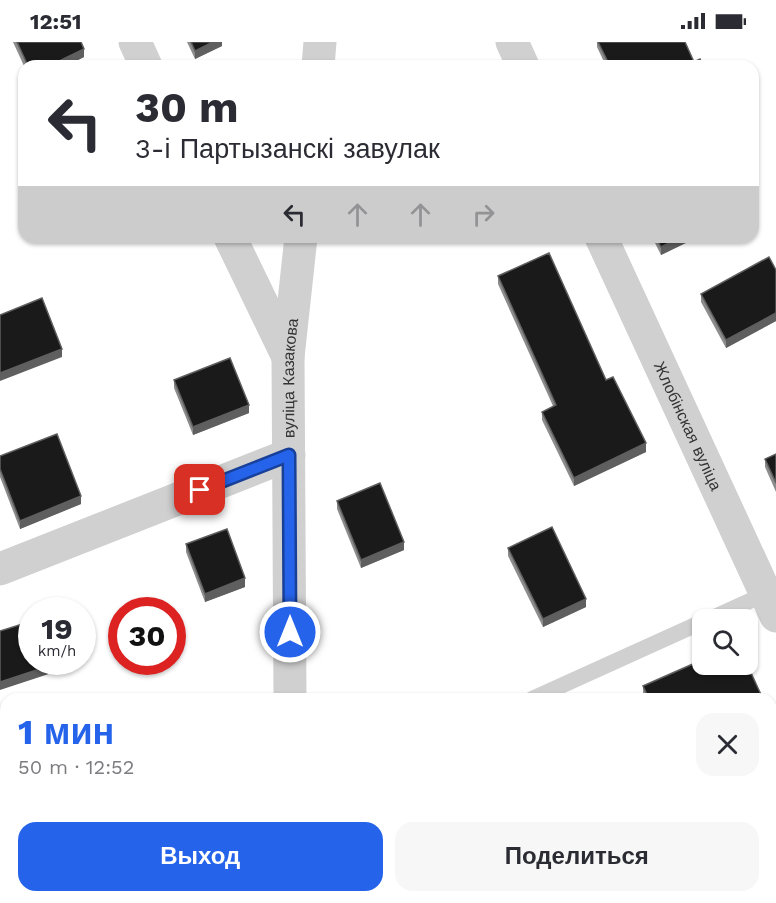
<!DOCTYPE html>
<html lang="ru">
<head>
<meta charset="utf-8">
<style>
	body { margin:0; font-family:"Work Sans",sans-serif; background:#f7f7f7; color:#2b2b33; height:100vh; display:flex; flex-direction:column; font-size:22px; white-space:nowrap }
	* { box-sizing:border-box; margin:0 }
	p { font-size:20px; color:#7c7c81 }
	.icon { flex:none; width:33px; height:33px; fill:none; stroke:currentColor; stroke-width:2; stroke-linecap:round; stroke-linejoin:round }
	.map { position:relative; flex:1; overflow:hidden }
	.side { position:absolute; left:0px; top:651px; width:777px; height:210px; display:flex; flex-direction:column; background:#fff; border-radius:18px 18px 0 0; box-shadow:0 2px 4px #0004 }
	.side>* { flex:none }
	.banner { position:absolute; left:18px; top:18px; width:741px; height:183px; border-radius:18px; box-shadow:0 2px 4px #0004; background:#fff; color:#2b2b33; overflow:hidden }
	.buttons { position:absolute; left:692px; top:567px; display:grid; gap:12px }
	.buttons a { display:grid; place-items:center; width:66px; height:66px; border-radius:12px; background:#fff; box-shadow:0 2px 4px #0004; font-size:30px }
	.speed { position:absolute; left:18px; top:555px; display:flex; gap:12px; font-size:30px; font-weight:700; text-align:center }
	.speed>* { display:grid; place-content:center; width:78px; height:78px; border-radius:50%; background:#fff; box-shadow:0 2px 4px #0004; line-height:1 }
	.speed small { font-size:15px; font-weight:400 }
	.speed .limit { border:9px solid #d22; background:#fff; color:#111 }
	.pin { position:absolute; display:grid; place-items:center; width:51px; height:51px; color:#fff; margin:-26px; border-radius:12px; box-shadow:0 3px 9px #0006 }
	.me { position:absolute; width:66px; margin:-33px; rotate:0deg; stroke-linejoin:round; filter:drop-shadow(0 0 4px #0008) }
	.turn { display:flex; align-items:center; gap:21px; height:126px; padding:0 18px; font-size:27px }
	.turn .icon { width:78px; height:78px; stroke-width:2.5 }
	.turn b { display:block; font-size:42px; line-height:51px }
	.lanes { display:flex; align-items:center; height:57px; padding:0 18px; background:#0003; justify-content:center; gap:30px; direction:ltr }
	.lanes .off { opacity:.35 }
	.round { display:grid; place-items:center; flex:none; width:63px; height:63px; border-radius:18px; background:#f7f7f7 }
	.overview { display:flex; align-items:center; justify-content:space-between; height:102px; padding:0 18px }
	h1 { font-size:36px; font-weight:700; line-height:45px; color:#2563eb }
	.primary-button { display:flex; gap:12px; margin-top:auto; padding:12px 18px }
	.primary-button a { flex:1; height:69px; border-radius:18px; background:#2563eb; color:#fff; font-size:24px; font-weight:700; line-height:69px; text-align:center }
	.primary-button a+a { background:#f7f7f7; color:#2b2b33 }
	.status { display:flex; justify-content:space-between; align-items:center; height:42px; padding:0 30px; background:#fff; direction:ltr }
	.status svg { height:16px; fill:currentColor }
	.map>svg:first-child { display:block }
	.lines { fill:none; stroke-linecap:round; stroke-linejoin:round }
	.lane { stroke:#d0d0d0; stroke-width:16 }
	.street { stroke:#d0d0d0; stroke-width:33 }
	.wall { fill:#8c8c8c }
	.shaded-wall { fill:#5f5f5f }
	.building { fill:#1a1a1a; stroke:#5f5f5f; stroke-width:1.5 }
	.route-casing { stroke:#184099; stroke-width:15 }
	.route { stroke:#2563eb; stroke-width:10 }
	.labels { text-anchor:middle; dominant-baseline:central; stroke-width:6; stroke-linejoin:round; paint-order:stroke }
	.street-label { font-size:16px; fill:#333; stroke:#fff }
</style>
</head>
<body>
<div class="status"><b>12:51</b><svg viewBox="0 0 49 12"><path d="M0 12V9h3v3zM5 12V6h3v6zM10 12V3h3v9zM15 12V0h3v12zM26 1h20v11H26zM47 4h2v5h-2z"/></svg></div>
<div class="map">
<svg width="776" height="861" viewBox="0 0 776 861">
	<rect width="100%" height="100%" fill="#fff"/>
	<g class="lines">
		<g class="lane">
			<path d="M708 578 765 552"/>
			<path d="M532 657 702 580"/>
		</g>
		<g class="street">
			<path d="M135 0 146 24"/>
			<path d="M512 0 523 24"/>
			<path d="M318 24 320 0"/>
			<path d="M230 195 288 315"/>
			<path id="s1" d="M601 195 776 574"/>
			<path d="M0 527 289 413"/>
			<path id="s2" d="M290 657 288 315 301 195"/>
			<path d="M290 855V861"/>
		</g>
	</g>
	<g class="wall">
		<path d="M13 0H81L84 15 66 24H24Z"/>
		<path d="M187 0H222V4L195 17Z"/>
		<path d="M597 0H685L694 20 703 24H606L597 5Z"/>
		<path d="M652 195H698L661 213Z"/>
		<path d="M776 228V279L726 306 701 260V252Z"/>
		<path d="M498 234 606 338 646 410 574 444 542 378V370L553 364 498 242Z"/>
		<path d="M174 338 249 371 193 393 174 346Z"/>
		<path d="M776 412V450L765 425V417Z"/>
		<path d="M0 414 81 462 20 487 0 435Z"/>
		<path d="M337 459 404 508 361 526 337 467Z"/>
		<path d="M186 502 245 545 205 560 186 510Z"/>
		<path d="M508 506 586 565 543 585 508 514Z"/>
		<path d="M643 644 763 657H645L643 652Z"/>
		<rect x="622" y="855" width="89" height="6"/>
	</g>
	<g class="shaded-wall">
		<path d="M213 0H222V4L195 17V9Z"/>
		<path d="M84 7V15L66 24H49Z"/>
		<path d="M681 195H698L661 213V205Z"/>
		<path d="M776 271V279L726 306V298Z"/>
		<path d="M62 307V315L0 339V331Z"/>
		<path d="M249 363V371L193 393V385Z"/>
		<path d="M646 401V410L574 444V436Z"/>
		<path d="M81 454V462L20 487V479Z"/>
		<path d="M404 500V508L361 526V518Z"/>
		<path d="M245 536V545L205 560V552Z"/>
		<path d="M586 557V565L543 585V577Z"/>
		<path d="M61 620H70V625L0 648V640Z"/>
		<path d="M776 771V779L771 781V773Z"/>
		<path d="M711 855V861H696Z"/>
	</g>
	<g class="building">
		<path d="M17 0H81L84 7 49 24H28Z"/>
		<path d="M191 0H213L195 9Z"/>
		<path d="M598 0H685L694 20 700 17 703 24H610Z"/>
		<path d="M656 195H681L661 205Z"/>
		<path d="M549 211 606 338 613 335 646 401 574 436 542 370 556 363 498 234Z"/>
		<path d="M769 215 776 228V271L726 298 701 252Z"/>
		<path d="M42 256 62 307 0 331V273Z"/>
		<path d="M230 316 249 363 193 385 174 338Z"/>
		<path d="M57 392 81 454 20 479 0 427V414Z"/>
		<path d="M776 412V441L765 417Z"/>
		<path d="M380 441 404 500 361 518 337 459Z"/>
		<path d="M552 485 586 557 543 577 508 506Z"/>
		<path d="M227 487 245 536 205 552 186 502Z"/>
		<path d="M32 579V620H61L0 640V589Z"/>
		<path d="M702 618V622H747L763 657H649L643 644Z"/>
		<path d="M771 676 776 687V771L771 773Z"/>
		<path d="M359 855H412L414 861H361Z"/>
		<path d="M623 855H711L696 861H625Z"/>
	</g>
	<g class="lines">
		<defs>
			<path id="route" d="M200 448 289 413 290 590"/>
		</defs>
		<use href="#route" class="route-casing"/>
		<use href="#route" class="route"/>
	</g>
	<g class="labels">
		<g class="street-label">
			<text stroke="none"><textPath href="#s2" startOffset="321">вуліца Казакова</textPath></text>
			<text stroke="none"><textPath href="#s1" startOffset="208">Жлобінская вуліца</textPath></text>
		</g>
	</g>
</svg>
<div class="buttons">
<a><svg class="icon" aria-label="search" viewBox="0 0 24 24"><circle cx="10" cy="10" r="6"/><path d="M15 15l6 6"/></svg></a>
</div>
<div class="speed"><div>19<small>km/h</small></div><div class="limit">30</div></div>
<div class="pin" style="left:200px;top:448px;background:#d93025"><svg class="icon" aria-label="arrive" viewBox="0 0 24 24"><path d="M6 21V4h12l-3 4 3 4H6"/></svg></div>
<svg class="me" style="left:290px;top:590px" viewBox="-20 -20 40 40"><circle r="17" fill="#2563eb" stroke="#fff" stroke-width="3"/><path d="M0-11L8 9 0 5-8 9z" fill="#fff"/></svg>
<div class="banner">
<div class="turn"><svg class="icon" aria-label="left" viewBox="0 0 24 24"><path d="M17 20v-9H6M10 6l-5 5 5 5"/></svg><div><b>30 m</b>3-і Партызанскі завулак</div></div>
<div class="lanes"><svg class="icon" aria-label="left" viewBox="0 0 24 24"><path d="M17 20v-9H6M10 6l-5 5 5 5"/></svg><svg class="icon off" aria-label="ahead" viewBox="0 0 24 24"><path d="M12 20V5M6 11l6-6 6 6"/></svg><svg class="icon off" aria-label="ahead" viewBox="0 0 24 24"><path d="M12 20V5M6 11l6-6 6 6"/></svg><svg class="icon off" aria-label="right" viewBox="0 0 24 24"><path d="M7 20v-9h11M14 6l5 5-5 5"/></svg></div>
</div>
<section class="side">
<div class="overview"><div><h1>1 мин</h1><p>50 m · 12:52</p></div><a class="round"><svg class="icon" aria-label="close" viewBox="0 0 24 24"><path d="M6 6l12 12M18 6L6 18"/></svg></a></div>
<div class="primary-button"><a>Выход</a><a>Поделиться</a></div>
</section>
</div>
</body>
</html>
